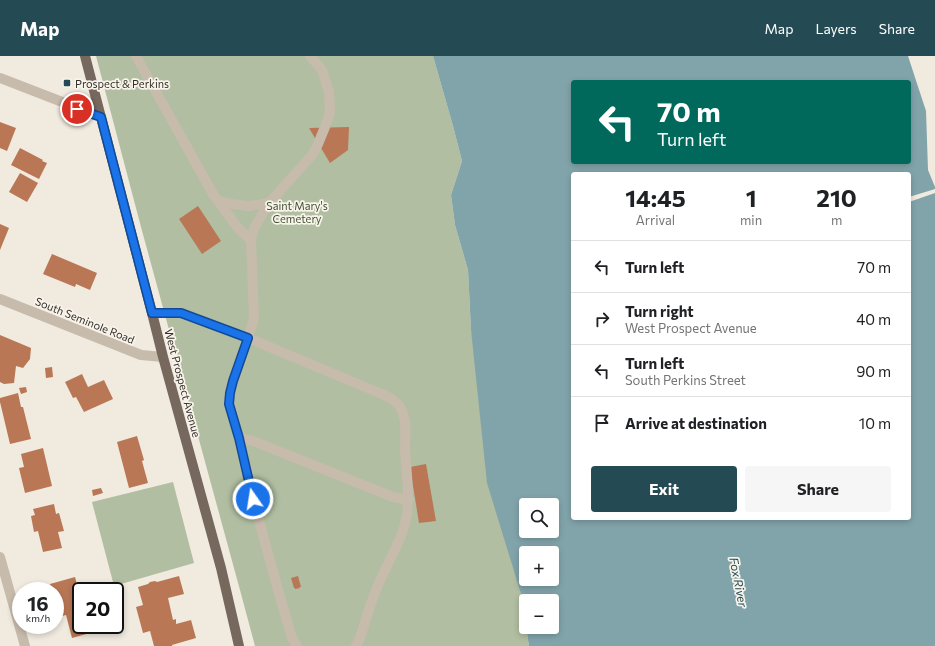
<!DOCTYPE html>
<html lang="en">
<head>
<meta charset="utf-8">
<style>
	body { margin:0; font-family:Commissioner,sans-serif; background:#f6f6f6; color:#202124; height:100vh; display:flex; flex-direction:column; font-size:15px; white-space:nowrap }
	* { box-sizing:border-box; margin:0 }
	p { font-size:13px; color:#757577 }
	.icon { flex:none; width:22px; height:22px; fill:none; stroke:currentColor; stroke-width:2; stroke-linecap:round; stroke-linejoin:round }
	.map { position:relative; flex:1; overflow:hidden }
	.panel { position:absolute; left:571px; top:116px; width:340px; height:348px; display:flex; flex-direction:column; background:#fff; border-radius:4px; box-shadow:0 2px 6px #0003 }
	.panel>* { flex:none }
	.top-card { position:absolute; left:571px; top:24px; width:340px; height:84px; border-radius:4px; box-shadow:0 2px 6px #0003; background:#00695c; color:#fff; overflow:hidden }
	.controls { position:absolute; left:519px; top:442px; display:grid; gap:8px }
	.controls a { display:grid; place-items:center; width:40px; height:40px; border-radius:4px; background:#fff; box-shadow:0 2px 6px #0003; font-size:20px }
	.speed { position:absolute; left:12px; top:526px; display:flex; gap:8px; font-size:20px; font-weight:700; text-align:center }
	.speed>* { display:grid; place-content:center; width:52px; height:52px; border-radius:50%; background:#fff; box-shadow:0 2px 6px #0003; line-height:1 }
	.speed small { font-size:10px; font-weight:400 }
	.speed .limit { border:2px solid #111; border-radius:6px; background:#fff; color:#111 }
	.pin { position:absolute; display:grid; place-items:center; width:34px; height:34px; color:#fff; margin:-17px; border:2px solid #fff; border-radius:50%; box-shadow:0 1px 4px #0007 }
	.me { position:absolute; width:44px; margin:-22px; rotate:347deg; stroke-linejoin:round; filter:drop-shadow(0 0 3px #0008) }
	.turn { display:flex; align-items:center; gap:14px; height:84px; padding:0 20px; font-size:18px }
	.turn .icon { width:52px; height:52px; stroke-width:2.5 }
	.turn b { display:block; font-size:28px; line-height:34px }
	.eta { display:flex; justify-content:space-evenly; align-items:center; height:68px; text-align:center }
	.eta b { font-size:24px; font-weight:700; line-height:28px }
	.action { display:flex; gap:8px; margin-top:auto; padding:8px 20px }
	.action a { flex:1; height:46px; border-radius:4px; background:#244b53; color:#fff; font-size:16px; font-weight:700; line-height:46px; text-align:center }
	.action a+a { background:#f6f6f6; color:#202124 }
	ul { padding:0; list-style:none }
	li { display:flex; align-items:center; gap:12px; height:52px; padding:0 20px; border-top:1px solid #e0e0e0 }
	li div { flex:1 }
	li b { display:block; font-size:15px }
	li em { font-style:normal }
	header { display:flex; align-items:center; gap:24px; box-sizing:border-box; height:56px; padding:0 20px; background:#244b53; color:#fff }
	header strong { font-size:19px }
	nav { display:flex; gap:22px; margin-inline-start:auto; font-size:14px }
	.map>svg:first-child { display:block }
	.green { fill:#b1bea1 }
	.water { fill:#81a4aa; fill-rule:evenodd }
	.pier { fill:#f0eadf }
	.building { fill:#b97755 }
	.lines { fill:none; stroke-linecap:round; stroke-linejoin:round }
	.minor { stroke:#c7bbac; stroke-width:10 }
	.major { stroke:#76685d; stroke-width:10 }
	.route-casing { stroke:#114b97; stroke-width:10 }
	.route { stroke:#1a73e8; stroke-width:7 }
	.poi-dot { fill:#244b53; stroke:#f8f4eb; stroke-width:1.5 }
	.labels { text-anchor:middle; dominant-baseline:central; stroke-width:3.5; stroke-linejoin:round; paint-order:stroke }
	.poi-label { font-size:11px; fill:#362f2a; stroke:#f8f4eb; text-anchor:start }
	.park-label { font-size:11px; fill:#425231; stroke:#f8f4eb }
	.street-label { font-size:11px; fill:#362f2a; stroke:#f8f4eb }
	.water-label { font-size:12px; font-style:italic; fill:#244b53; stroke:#f8f4eb }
</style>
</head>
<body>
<header>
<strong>Map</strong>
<nav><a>Map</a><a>Layers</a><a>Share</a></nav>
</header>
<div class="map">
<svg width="935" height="590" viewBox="0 0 935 590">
	<rect width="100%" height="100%" fill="#f0eadf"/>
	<g class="green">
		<path d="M96 0H433L453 70 462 105 451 139 455 169 468 214 471 274 521 538 529 590H255L240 534 141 171Z"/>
		<path d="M173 426 194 507 114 530 92 446Z"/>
	</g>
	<path class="water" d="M433 0H908L926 55 928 114 935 131V590H529L526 571H552V545H526V571L521 538 487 427 471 274 468 214 455 169 451 139 462 105 453 70ZM573 26H909V106H573ZM573 118H909V462H573ZM526 449H552V475H526ZM526 497H552V523H526Z"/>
	<path class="pier" d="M935 133V137L909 146V141Z"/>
	<g class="building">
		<path d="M0 66 16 72 7 95 0 92Z"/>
		<path d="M349 71 348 94 330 107 309 72Z"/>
		<path d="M20 92 43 104 42 105 47 107 39 123 11 109Z"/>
		<path d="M20 117 38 127 27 146 9 136Z"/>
		<path d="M198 150 221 185 202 198 179 163Z"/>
		<path d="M0 168 9 172 0 194Z"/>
		<path d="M52 198 97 217 90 234 76 228 75 231 43 218Z"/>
		<path d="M0 279 31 292 30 303 23 312 16 310 14 327 4 328 0 326Z"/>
		<path d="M52 311 53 321 46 322 45 312Z"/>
		<path d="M82 318 88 331 104 324 113 343 84 356 76 341 73 342 65 326Z"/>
		<path d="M26 331 27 336 21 338 19 332Z"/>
		<path d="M18 337 21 351H23L31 383 10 388 0 346V342Z"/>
		<path d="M137 380 144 404 142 405 148 427 129 432 117 386Z"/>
		<path d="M43 392 52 430 25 437 19 412 24 411 21 398Z"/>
		<path d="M426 408 436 465 419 467 410 411Z"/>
		<path d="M101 432 103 437 93 440 92 434Z"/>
		<path d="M54 448 56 458 59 457 64 475 58 476 62 492 43 496 38 475 34 476 31 460 35 459 33 453Z"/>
		<path d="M179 520 184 538 168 542 173 564 176 563V568L191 564 196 582 172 589V590H154L150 575 143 577 136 551 143 549 138 531 148 528 150 526 155 525 157 526Z"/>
		<path d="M298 520 301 531H299L300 532 295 533V532H294L291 522Z"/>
		<path d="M75 521 81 544V569H88L90 577 72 582 66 559 58 561 55 548V535H52L50 528Z"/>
	</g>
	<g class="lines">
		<g class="minor">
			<path d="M136 0 213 138 238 172 251 184"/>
			<path d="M0 22 101 61"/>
			<path d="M218 145 232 148 249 150 269 147"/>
			<path d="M0 243 141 299 163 301"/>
			<path d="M152 257H181L248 282 382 338C386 340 390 341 393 344 409 355 405 376 405 392 406 414 410 437 407 459 403 483 388 505 379 527 371 544 366 564 360 582L356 590"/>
			<path d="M239 382 253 385 393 441 409 444"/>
			<path d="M0 501 25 590"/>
			<path d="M297 590 292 582 280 541 253 443 239 382 229 347 230 337 233 325 254 263 251 184 254 172 269 147 313 98 318 88 325 71 330 56 329 36 322 14 310 0"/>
		</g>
		<path class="major" d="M85 0 152 257 163 301 221 512 239 590"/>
	</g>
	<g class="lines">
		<defs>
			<path id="route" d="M77 53 101 61 152 257H181L248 282 233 325 230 337 229 348 239 382 253 443"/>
		</defs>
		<use href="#route" class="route-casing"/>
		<use href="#route" class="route"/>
	</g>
	<rect class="poi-dot" x="63" y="23" width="8" height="8" rx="2"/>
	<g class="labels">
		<g class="poi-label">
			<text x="75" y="27">Prospect &amp; Perkins</text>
		</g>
		<g class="park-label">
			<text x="297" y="149">Saint Mary's<tspan x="297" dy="13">Cemetery</tspan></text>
		</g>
		<g class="street-label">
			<text transform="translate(85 264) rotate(22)">South Seminole Road</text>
			<text transform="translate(183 327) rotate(75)">West Prospect Avenue</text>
		</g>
		<g class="water-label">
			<text transform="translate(739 526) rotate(79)">Fox River</text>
		</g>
	</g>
</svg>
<div class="controls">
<a><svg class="icon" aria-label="search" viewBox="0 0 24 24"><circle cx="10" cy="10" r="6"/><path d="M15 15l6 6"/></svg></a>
<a>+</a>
<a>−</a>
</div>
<div class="speed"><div>16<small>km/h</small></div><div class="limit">20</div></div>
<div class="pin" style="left:77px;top:53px;background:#d93025"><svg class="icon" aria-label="arrive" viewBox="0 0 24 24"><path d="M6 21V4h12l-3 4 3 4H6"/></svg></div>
<svg class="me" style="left:253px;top:443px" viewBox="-20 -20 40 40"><circle r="17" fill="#1a73e8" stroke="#fff" stroke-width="3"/><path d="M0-11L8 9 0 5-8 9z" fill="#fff"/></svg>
<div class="top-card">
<div class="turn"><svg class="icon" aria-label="left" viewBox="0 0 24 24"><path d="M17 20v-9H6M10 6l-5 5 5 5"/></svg><div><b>70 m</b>Turn left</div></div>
</div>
<section class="panel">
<div class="eta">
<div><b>14:45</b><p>Arrival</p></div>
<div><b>1</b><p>min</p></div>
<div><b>210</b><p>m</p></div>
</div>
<ul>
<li><svg class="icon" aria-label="left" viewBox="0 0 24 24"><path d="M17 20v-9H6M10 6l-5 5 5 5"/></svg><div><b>Turn left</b></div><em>70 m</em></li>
<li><svg class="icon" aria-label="right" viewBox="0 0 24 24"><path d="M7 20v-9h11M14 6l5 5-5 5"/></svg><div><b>Turn right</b><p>West Prospect Avenue</p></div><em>40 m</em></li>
<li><svg class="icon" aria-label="left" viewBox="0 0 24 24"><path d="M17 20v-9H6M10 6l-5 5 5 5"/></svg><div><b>Turn left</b><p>South Perkins Street</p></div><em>90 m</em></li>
<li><svg class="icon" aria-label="arrive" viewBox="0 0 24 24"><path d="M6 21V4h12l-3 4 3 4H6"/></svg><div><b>Arrive at destination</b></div><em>10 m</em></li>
</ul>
<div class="action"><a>Exit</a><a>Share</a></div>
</section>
</div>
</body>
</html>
